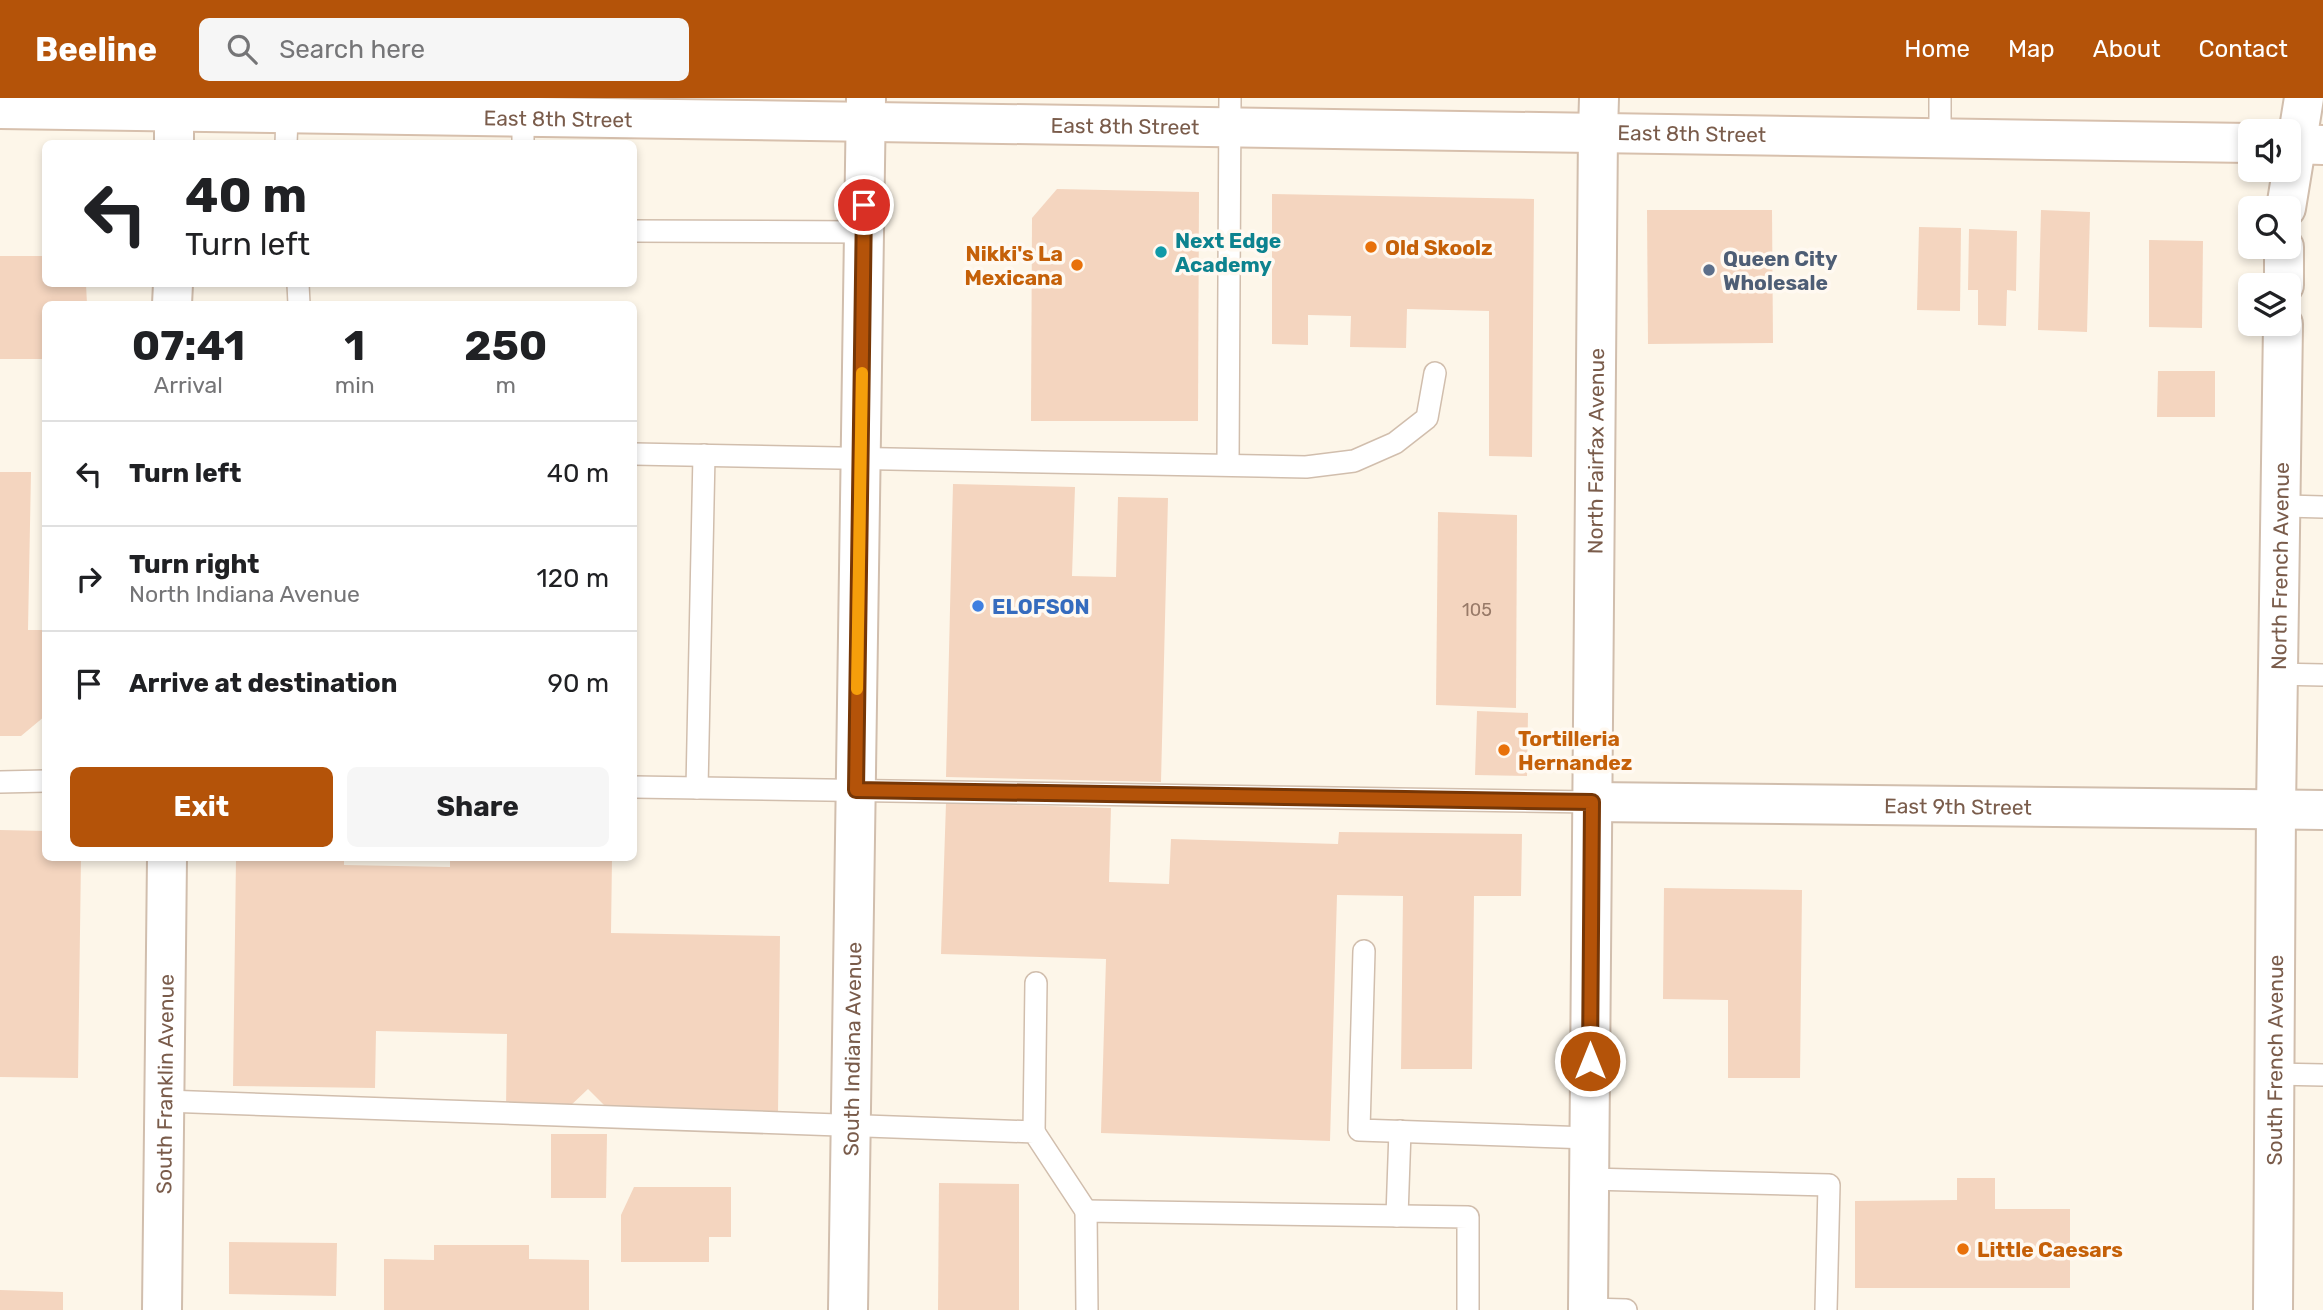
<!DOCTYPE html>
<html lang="en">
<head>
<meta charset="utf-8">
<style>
	body { margin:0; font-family:Rubik,sans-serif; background:#f6f6f6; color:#202124; height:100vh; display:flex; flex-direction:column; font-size:26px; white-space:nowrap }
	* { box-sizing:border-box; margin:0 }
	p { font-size:23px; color:#757577 }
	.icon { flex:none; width:38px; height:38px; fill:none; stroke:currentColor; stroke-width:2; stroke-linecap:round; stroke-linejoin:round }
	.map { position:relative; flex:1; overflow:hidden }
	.panel { position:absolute; left:42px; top:203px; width:595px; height:560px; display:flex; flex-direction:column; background:#fff; border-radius:10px; box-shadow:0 4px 10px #0003 }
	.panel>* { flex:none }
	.guide { position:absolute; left:42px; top:42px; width:595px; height:147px; border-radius:10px; box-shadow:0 4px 10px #0003; background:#fff; color:#202124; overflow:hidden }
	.tools { position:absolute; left:2238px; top:21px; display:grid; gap:14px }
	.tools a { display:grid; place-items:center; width:63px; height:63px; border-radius:10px; background:#fff; box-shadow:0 4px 10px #0003; font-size:35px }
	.pin { position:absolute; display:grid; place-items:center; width:60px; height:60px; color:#fff; margin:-30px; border:4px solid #fff; border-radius:50%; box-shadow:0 2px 7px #0007 }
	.me { position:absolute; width:77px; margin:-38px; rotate:0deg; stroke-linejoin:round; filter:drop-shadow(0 0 5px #0008) }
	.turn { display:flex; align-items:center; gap:24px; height:147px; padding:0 28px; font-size:32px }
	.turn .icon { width:91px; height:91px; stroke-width:2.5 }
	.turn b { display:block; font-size:49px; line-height:60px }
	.eta { display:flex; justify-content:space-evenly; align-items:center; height:119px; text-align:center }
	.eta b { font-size:42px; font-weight:700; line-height:49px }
	.action { display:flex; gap:14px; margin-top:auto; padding:14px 28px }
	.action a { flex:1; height:80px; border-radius:10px; background:#b45309; color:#fff; font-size:28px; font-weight:700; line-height:80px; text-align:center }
	.action a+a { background:#f6f6f6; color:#202124 }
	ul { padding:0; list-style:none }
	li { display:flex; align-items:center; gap:21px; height:105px; padding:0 28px; border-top:2px solid #e0e0e0 }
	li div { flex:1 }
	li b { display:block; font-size:26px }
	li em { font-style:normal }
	header { display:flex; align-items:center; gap:42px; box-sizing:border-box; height:98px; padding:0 35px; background:#b45309; color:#fff }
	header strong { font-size:33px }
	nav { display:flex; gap:38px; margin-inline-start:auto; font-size:24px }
	.search { width:490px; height:63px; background:#f6f6f6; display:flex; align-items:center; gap:18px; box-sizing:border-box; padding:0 24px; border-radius:10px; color:#757577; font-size:26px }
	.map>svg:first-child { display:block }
	.building { fill:#f4d5bf }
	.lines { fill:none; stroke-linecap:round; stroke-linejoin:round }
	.service-casing { stroke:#d1bead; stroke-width:24 }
	.minor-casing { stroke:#d1bead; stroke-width:42 }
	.tertiary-casing { stroke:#d1bead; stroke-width:42 }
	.secondary-casing { stroke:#d7c0ad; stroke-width:42 }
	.service { stroke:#fff; stroke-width:21 }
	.minor { stroke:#fff; stroke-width:38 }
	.tertiary { stroke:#fff; stroke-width:38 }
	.secondary { stroke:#fff; stroke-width:38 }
	.route-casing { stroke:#753606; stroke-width:18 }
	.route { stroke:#b45309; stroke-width:12 }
	.slow { stroke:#f59e0b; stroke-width:12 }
	.food-dot { fill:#e8710a; stroke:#fff9f1; stroke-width:2.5 }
	.culture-dot { fill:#0f9aa8; stroke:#fff9f1; stroke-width:2.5 }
	.service-dot { fill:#5c6f8a; stroke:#fff9f1; stroke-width:2.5 }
	.shop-dot { fill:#3f7fe0; stroke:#fff9f1; stroke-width:2.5 }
	.labels { text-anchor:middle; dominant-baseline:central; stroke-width:7; stroke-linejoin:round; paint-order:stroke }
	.number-label { font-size:18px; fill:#987a68 }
	.street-label { font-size:21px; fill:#7a5c4b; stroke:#fff9f1 }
	.culture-label { font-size:21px; font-weight:bold; fill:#0d838f; stroke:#fff9f1; text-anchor:start }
	.food-label { font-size:21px; font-weight:bold; fill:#c56008; stroke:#fff9f1; text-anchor:start }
	.service-label { font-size:21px; font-weight:bold; fill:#4e5e75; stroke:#fff9f1; text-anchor:start }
	.shop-label { font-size:21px; font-weight:bold; fill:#366cbe; stroke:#fff9f1; text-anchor:start }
</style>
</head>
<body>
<header>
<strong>Beeline</strong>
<div class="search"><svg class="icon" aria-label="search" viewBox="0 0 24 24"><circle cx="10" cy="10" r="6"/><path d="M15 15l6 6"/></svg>Search here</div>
<nav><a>Home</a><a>Map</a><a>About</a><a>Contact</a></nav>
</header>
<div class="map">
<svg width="2323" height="1212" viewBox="0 0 2323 1212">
	<rect width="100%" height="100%" fill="#fdf6e9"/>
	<g class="building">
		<path d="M1057 91 1199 94 1198 323H1031L1032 120Z"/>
		<path d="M1272 96 1534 101 1532 359 1489 358V213L1407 211 1406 250 1350 249 1351 218 1308 217V247L1272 246Z"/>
		<path d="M1647 112H1772L1773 245 1648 246Z"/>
		<path d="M2041 112 2090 114 2087 234 2038 232Z"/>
		<path d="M1919 129 1961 130 1960 213 1917 212Z"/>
		<path d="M1969 131 2017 133 2016 193 2007 192 2006 228 1978 227V192H1968Z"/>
		<path d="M2149 142 2203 143 2202 230 2149 229Z"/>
		<path d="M0 158H46V186H86L87 206H46V261H0Z"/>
		<path d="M2158 273H2215V319H2157Z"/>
		<path d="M0 374H31L28 532H46L45 618 21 638H0Z"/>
		<path d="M953 386 1075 389 1072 478 1116 479 1118 399 1168 400 1161 684 946 679Z"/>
		<path d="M1438 414 1517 417 1516 610 1436 607Z"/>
		<path d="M1477 613 1528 615 1527 678 1475 677Z"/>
		<path d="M946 705 1111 710 1109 784 1169 786 1171 741 1338 746 1339 734 1522 736 1521 798H1474L1472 971H1401L1403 798 1337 797 1330 1043 1101 1035 1106 861 941 856Z"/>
		<path d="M0 732 46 733V760H81L78 980 0 979Z"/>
		<path d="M236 760H344V767L450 769V760H612L611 835 780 838 778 1015 610 1013 588 991 568 1010H506L507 936 376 933 375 990 233 988Z"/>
		<path d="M1664 790 1802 792 1800 980H1728V902L1663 901Z"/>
		<path d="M551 1036H607L606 1100H551Z"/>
		<path d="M1957 1080H1995V1111H2070V1190H1855V1103L1957 1102Z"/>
		<path d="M939 1085 1019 1086V1212H938Z"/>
		<path d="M634 1089H731V1139H709V1164H621V1117Z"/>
		<path d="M229 1144 337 1145 336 1198 229 1196Z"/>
		<path d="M434 1147H529V1161L589 1162V1212H384V1161L434 1162Z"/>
		<path d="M0 1192 63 1194V1212H0Z"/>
	</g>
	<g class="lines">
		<defs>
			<g id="service">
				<path d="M1940 39V0"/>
				<path d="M286 46 287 17"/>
				<path d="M523 46V0"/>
				<path d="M634 133 864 134"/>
				<path d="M298 186 299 206"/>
				<path d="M634 356 1306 369 1354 363 1395 345 1427 320 1435 275"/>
				<path d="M1228 366 1230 0"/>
				<path d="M2282 408 2323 409"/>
				<path d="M2280 576 2323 577"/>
				<path d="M0 684 46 683"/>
				<path d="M634 689 1592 704"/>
				<path d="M697 690 704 357"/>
				<path d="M1364 853 1359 1032 1589 1040"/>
				<path d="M2276 976 2323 977"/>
				<path d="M165 1003 1034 1034 1086 1113"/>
				<path d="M1034 1034 1036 885"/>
				<path d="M1589 1081 1829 1087 1826 1212"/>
				<path d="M1397 1118 1400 1033"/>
				<path d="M1588 1211 1626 1212"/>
				<path d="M1087 1212 1086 1113 1468 1119V1212"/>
			</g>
			<g id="minor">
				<path d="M1598 33 1599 0"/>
				<path d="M2286 110 2304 0"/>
				<path d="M2284 187V149"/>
				<path id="s1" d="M1592 704 2323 712"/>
				<path id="s2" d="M848 1212 866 0"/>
				<path id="s3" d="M2273 1212 2276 711 2283 226"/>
			</g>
			<g id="tertiary">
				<path d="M174 46V15"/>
				<path d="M172 206 173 186"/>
				<path id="s4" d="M162 1212 167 760"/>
				<path id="s5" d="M1588 1212 1598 33"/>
			</g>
			<g id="secondary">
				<path id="s6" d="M0 11C750 26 1500 29 2250 45"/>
				<path d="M2289 46 2323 47"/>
			</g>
		</defs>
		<use href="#service" class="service-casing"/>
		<use href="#minor" class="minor-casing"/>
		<use href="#tertiary" class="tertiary-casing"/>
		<use href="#secondary" class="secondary-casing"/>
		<use href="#service" class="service"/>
		<use href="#minor" class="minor"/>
		<use href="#tertiary" class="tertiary"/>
		<use href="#secondary" class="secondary"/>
	</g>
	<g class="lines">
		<defs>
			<path id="route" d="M864 107 856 692 1592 704 1590 963"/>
		</defs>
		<use href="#route" class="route-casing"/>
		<use href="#route" class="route"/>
		<path class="slow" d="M857 591 862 275"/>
	</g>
	<g class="food-dot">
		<circle cx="1371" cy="149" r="7"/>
		<circle cx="1077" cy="167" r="7"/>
		<circle cx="1504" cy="652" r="7"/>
		<circle cx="1963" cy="1151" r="7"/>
	</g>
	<circle class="culture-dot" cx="1161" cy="154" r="7"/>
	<circle class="service-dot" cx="1709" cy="172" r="7"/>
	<circle class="shop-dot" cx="978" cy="508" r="7"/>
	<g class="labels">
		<g class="number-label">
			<text x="1477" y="512">105</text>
		</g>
		<g class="street-label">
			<text stroke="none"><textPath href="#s6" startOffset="558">East 8th Street</textPath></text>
			<text stroke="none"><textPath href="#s6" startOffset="1125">East 8th Street</textPath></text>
			<text stroke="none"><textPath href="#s6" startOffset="1692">East 8th Street</textPath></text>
			<text stroke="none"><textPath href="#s5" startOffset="859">North Fairfax Avenue</textPath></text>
			<text stroke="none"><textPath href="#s3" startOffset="744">North French Avenue</textPath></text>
			<text stroke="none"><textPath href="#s1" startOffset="366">East 9th Street</textPath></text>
			<text stroke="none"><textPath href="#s2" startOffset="261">South Indiana Avenue</textPath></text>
			<text stroke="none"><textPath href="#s3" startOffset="250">South French Avenue</textPath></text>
			<text stroke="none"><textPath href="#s4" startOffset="226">South Franklin Avenue</textPath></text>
		</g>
		<g class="culture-label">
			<text x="1175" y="142">Next Edge<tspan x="1175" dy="24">Academy</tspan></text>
		</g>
		<g class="food-label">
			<text x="1385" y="149">Old Skoolz</text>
			<text x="1063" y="155" text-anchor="end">Nikki's La<tspan x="1063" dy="24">Mexicana</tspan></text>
			<text x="1518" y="640">Tortilleria<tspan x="1518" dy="24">Hernandez</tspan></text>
			<text x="1977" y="1151">Little Caesars</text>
		</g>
		<g class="service-label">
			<text x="1723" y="160">Queen City<tspan x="1723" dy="24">Wholesale</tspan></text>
		</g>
		<g class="shop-label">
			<text x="992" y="508">ELOFSON</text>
		</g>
	</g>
</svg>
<div class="tools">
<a><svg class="icon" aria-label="sound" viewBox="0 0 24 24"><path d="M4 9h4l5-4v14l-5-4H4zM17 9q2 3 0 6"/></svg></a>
<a><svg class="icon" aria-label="search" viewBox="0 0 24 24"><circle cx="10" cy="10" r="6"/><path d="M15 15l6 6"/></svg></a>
<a><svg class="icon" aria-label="layers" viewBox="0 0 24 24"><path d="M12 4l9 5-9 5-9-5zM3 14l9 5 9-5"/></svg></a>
</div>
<div class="pin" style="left:864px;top:107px;background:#d93025"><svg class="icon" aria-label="arrive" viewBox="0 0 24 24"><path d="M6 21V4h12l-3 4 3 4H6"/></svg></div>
<svg class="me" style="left:1590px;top:963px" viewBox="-20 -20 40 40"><circle r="17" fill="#b45309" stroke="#fff" stroke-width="3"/><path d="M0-11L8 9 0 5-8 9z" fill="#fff"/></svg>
<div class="guide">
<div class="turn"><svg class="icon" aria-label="left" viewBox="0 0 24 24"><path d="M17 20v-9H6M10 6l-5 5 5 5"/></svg><div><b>40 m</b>Turn left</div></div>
</div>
<section class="panel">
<div class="eta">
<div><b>07:41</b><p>Arrival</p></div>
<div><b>1</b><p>min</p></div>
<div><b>250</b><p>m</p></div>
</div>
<ul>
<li><svg class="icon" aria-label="left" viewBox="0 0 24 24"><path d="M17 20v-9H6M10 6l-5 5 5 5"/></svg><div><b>Turn left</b></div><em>40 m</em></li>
<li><svg class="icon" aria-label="right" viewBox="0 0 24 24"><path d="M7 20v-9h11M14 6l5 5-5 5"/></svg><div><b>Turn right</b><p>North Indiana Avenue</p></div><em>120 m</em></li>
<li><svg class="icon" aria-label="arrive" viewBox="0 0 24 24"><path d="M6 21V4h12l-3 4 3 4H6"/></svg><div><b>Arrive at destination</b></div><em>90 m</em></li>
</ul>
<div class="action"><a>Exit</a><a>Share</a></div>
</section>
</div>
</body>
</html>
